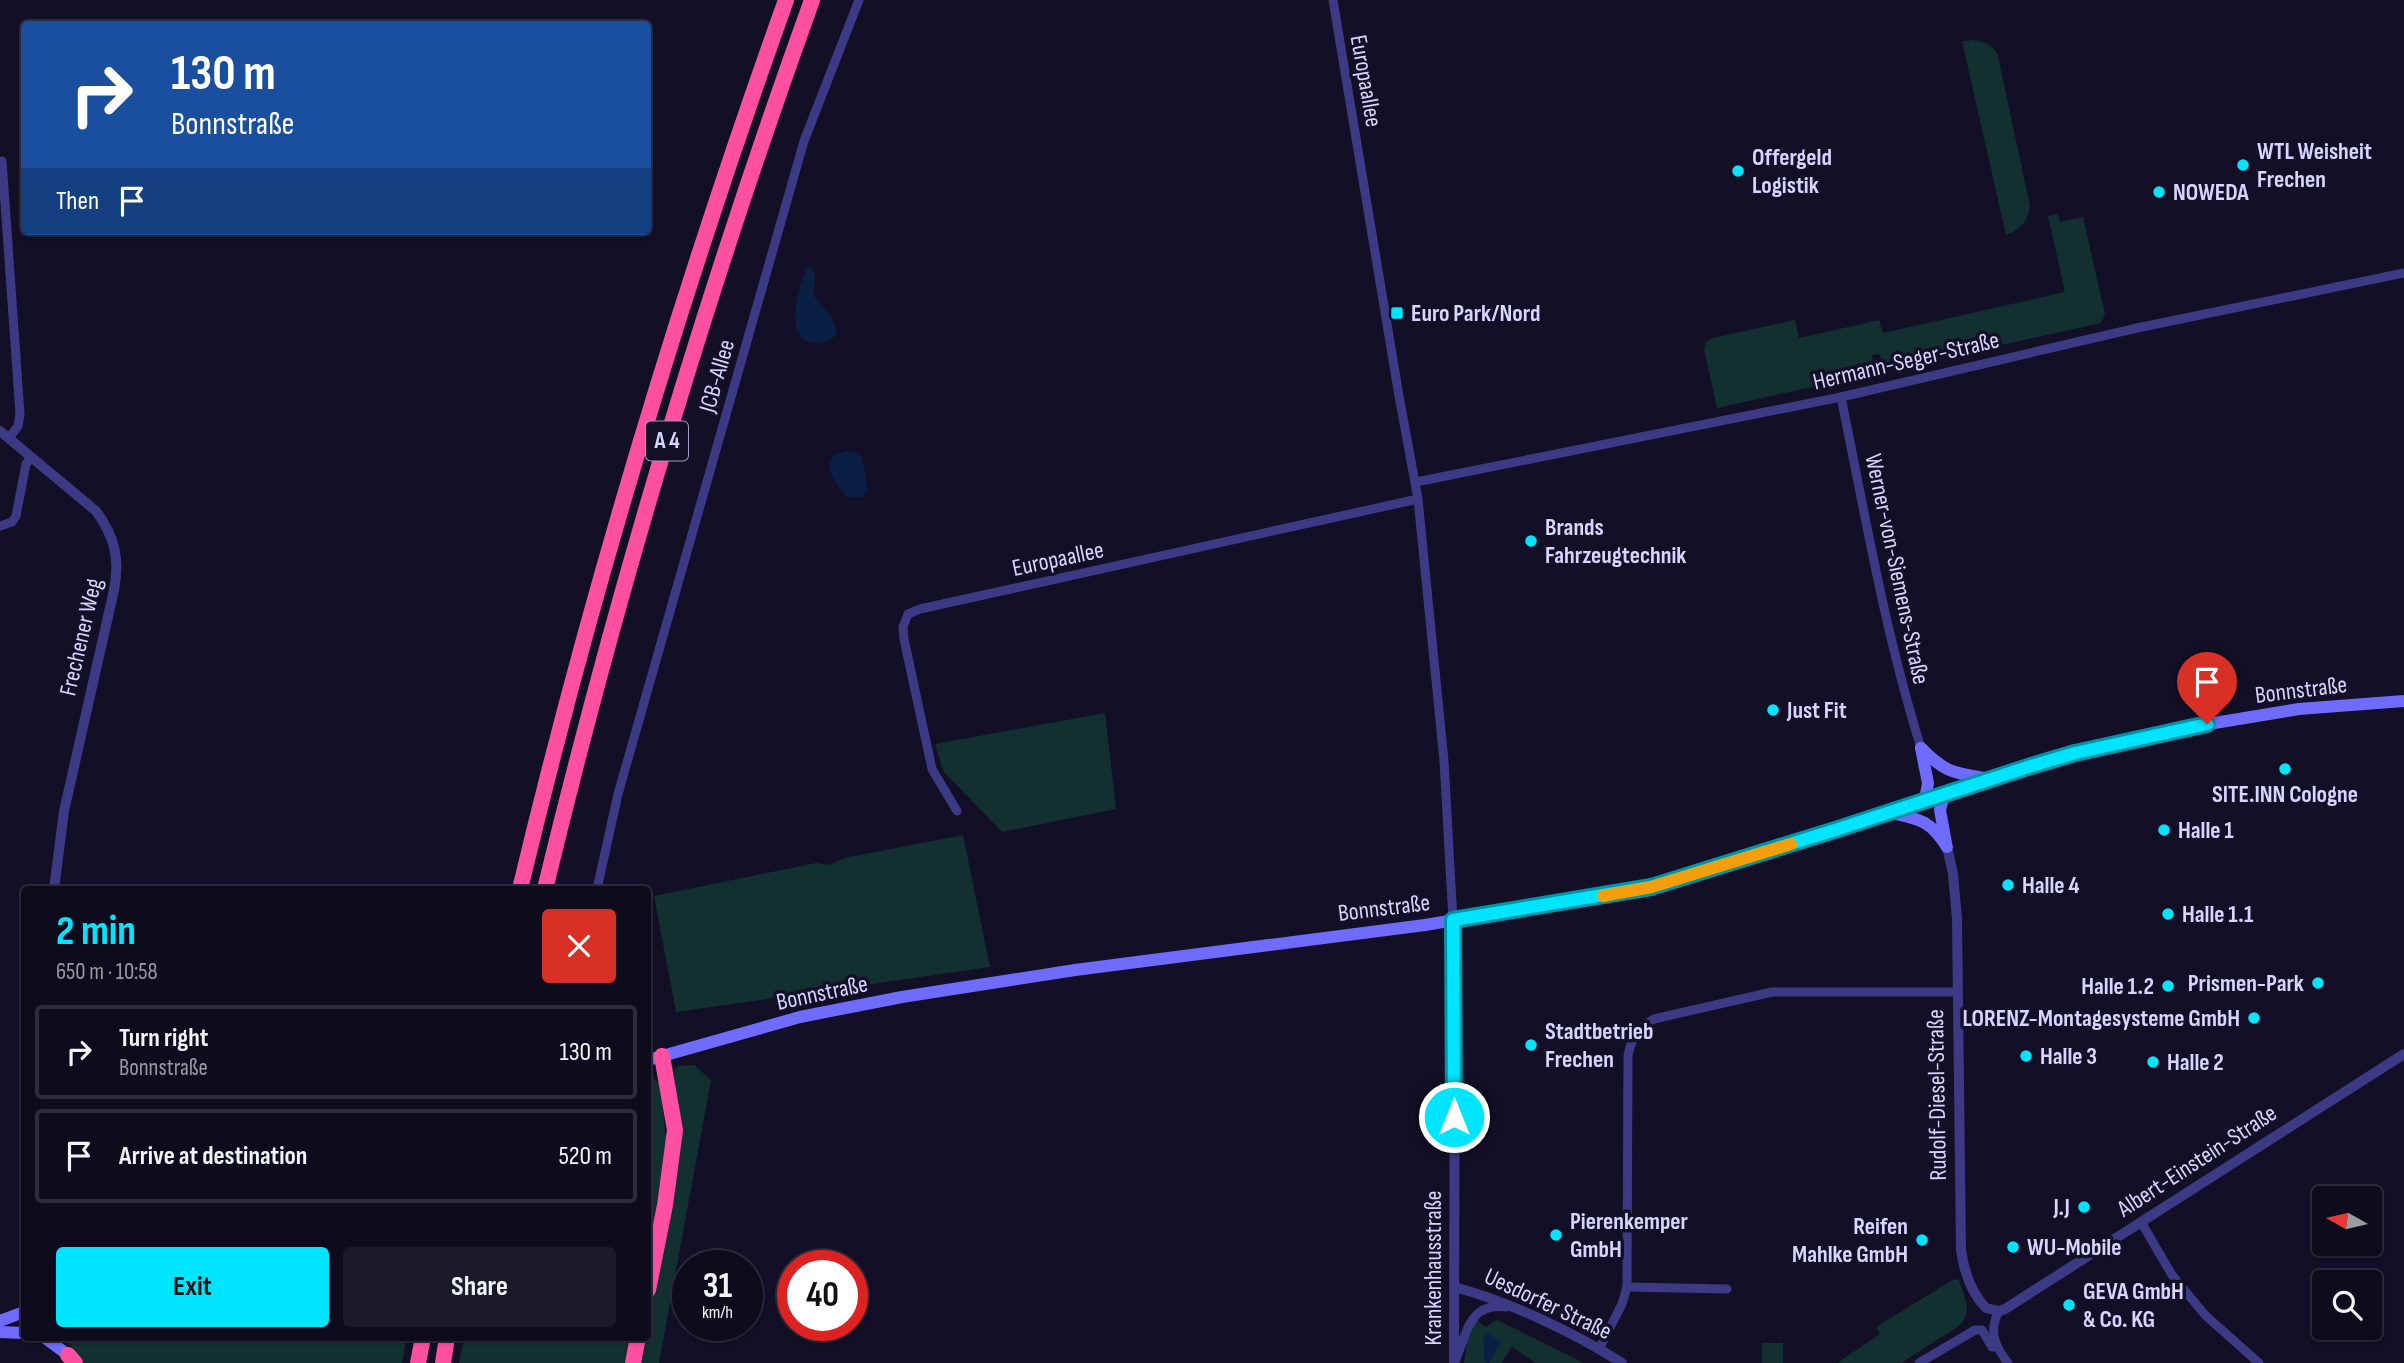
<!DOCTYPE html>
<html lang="en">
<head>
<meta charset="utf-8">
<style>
	body { margin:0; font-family:"Sofia Sans Condensed",sans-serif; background:#1c1929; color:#f1f3f6; height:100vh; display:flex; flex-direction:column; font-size:26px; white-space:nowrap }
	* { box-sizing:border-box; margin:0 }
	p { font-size:23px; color:#9b9ba3 }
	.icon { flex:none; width:38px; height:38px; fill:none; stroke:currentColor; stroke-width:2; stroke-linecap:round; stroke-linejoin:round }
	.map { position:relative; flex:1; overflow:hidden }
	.drawer { position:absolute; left:21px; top:886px; width:630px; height:455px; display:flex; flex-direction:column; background:#0e0b1c; border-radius:7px; box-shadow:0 2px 5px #0004,0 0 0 2px #2e2b3b }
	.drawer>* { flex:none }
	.hud { position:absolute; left:21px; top:21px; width:630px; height:214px; border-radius:7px; box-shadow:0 2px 5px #0004,0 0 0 2px #2e2b3b; background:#1a4fa0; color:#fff; overflow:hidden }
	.needle { width:46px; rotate:278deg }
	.buttons { position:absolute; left:2312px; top:1186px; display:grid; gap:14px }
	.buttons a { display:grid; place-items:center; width:70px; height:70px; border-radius:7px; background:#0e0b1c; box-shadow:0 2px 5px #0004,0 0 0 2px #2e2b3b; font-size:35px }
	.speed { position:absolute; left:672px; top:1250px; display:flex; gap:14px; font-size:35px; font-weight:700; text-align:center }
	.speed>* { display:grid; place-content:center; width:91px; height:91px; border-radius:50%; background:#0e0b1c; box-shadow:0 2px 5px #0004,0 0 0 2px #2e2b3b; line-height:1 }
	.speed small { font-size:18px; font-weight:400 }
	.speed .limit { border:10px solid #d22; background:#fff; color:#111 }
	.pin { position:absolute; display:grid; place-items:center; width:60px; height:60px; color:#fff; margin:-72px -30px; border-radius:50% 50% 50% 0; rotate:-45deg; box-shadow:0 0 7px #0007 }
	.pin .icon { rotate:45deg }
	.me { position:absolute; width:77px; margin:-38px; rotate:0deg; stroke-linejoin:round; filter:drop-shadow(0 0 5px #0008) }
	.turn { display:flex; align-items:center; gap:24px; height:147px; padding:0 35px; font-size:32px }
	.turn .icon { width:91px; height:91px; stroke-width:2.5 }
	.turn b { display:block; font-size:49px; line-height:60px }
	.then { display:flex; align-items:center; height:66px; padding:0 35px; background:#0003; gap:14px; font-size:26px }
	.round { display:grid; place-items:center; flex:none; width:74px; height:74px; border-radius:7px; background:#1c1929 }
	.headline { display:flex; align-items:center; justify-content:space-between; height:119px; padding:0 35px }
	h1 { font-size:42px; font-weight:700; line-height:52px; color:#00e5ff }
	.button { display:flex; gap:14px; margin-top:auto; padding:14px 35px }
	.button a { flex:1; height:80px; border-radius:7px; background:#00e5ff; color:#111; font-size:28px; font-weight:700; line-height:80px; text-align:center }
	.button a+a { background:#1c1929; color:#f1f3f6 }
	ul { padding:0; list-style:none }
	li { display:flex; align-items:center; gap:21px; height:94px; margin:0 14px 10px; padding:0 21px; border:4px solid #2e2b3b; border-radius:7px }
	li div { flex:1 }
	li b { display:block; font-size:26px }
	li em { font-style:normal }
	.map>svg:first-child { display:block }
	.green { fill:#12302f }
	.water { fill:#0a1f44 }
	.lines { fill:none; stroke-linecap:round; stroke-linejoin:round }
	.minor { stroke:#3d3a85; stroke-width:9 }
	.tertiary { stroke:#3d3a85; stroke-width:10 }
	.secondary { stroke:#6f6bff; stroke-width:12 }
	.motorway { stroke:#ff4fa3; stroke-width:16 }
	.route-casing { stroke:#0095a6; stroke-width:18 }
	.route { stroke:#00e5ff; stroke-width:12 }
	.slow { stroke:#f59e0b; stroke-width:12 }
	.poi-dot { fill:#00e5ff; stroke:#130f26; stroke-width:2.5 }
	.labels { text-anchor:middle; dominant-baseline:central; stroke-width:7; stroke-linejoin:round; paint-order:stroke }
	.shield { fill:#130f26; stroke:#9e99be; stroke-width:2 }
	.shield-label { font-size:23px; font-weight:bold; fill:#d9d4ff }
	.street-label { font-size:24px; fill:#d9d4ff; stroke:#130f26 }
	.poi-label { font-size:24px; font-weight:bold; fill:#d9d4ff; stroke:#130f26; text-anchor:start }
</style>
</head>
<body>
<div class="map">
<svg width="2404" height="1363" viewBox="0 0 2404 1363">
	<rect width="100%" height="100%" fill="#130f26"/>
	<g class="green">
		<path d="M1973 40C1985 42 1993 44 1998 56L2030 206C2028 221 2021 229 2006 235L1962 41Z"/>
		<path d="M2058 214 2060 222 2083 217 2105 314 2101 323 1884 371 1880 354 1872 355 1875 373 1717 408 1704 349 1706 342 1713 338 1795 320 1799 338 1879 320 1883 333 2065 292 2048 216Z"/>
		<path d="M1105 713 1116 809 1002 832 943 771 935 744Z"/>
		<path d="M963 835 990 967 676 1012 654 896 816 863 829 865 844 858Z"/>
		<path d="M694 1065 711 1080 659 1363H639L644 1337H648V1320L679 1158 674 1073 678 1066Z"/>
		<path d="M653 1078 660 1084 666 1139 648 1262V1080Z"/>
		<path d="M1954 1279 1959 1280C1964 1296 1974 1313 1959 1326L1901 1363H1837L1880 1334 1876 1327Z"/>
		<path d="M1477 1320 1485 1327 1497 1320 1584 1363H1536L1512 1347 1501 1363H1464L1468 1334Z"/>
		<path d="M65 1337H407L402 1363H82Z"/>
		<path d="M464 1337H633L628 1363H459Z"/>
		<rect x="1762" y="1343" width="21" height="20"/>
	</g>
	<g class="water">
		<path d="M807 265C821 274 812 284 814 296 824 309 837 318 836 335 829 342 821 345 810 342 782 334 801 284 807 265Z"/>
		<path d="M847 451 854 452 862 457 868 491 861 498 847 497C835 481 814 458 847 451Z"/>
		<path d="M1488 1333 1501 1342 1489 1363H1485L1483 1339Z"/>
	</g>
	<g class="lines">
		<g class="minor">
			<path d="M1333 0 1399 396 1418 499 1444 761 1453 920"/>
			<path d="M2 161 20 414 18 426 9 438"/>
			<path d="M1841 397C1865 514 1885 633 1921 748"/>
			<path d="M1416 482 1841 397 2137 328 2404 273"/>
			<path d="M0 526 12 522 16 516 26 464 31 458"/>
			<path d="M957 811 932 769 904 639 903 627 908 614 920 609 1418 499"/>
			<path d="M597 889 618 794 804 141 859 0"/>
			<path d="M2141 1222 2172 1275 2205 1315 2259 1363"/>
			<path d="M1627 1287 1727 1289"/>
			<path d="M1999 1311C1988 1332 1995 1346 2008 1363"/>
			<path d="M1599 1349 1622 1304 1627 1287 1628 1055C1632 1037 1638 1028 1654 1019L1772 992H1957"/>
			<path d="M1455 1361C1467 1335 1468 1302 1506 1307"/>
			<path d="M1919 1363 1975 1330H1982L1992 1347H1996"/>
		</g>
		<g class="tertiary">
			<path d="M0 431 96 511C115 537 120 559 114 590L64 811 54 889"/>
			<path d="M1947 847 1953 874 1957 919 1961 1250C1964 1271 1971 1293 1986 1308L1999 1311 2005 1309 2404 1054"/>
			<path d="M1453 920 1455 958 1454 1363"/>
			<path d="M1454 1287C1508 1301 1575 1333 1622 1363"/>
		</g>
		<g class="secondary">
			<path d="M1921 748C1946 774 1956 773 1990 779"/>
			<path d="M1921 748 1928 783 1925 800"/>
			<path d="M1944 795 1940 810 1946 843"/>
			<path d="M1892 813C1920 819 1931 821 1947 847"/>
			<path d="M648 1060 800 1017 902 997 1075 970 1425 925 1651 887 2075 753 2184 728 2299 709 2404 701"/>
			<path d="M0 1321 24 1312"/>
			<path d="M0 1332 24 1333"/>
			<path d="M44 1337 68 1355"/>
		</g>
		<g class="motorway">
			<path d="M520 889C592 588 682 291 786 0"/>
			<path d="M545 889C618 588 707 291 812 0"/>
			<path d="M648 1290 665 1205 675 1130 662 1056"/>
			<path d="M68 1355 75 1363"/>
			<path d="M418 1363 423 1337"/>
			<path d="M443 1363 447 1337"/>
			<path d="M633 1363 638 1337"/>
		</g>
	</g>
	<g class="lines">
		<defs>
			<path id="route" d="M1454 1117 1453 920 1651 887 1835 830 2031 766 2075 753 2207 724"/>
		</defs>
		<use href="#route" class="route-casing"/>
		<use href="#route" class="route"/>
		<path class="slow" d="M1603 896 1651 887 1791 844"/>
	</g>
	<g class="poi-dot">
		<circle cx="2243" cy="165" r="7"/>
		<circle cx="1738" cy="171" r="7"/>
		<circle cx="2159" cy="192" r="7"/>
		<rect x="1390" y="306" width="14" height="14" rx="3.5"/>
		<circle cx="1531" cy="541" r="7"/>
		<circle cx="1773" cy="710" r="7"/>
		<circle cx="2285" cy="769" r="7"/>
		<circle cx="2164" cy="830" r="7"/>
		<circle cx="2008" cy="885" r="7"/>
		<circle cx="2168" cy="914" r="7"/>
		<circle cx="2318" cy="983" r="7"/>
		<circle cx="2168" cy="986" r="7"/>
		<circle cx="2254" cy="1018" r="7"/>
		<circle cx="1531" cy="1045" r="7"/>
		<circle cx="2026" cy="1056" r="7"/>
		<circle cx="2153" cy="1062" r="7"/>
		<circle cx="2084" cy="1207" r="7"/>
		<circle cx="1556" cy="1235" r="7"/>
		<circle cx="1922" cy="1240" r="7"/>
		<circle cx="2013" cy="1247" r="7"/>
		<circle cx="2069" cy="1305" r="7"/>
	</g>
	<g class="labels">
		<rect class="shield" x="646" y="421.5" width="42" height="39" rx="5"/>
		<g class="shield-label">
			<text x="667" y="441">A 4</text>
		</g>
		<g class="street-label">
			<text transform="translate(1366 81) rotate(80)">Europaallee</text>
			<text transform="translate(1906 361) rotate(-13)">Hermann-Seger-Straße</text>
			<text transform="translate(717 376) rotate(-74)">JCB-Allee</text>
			<text transform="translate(1058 559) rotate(-12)">Europaallee</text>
			<text transform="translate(1897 569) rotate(78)">Werner-von-Siemens-Straße</text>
			<text transform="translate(81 637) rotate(-77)">Frechener Weg</text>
			<text transform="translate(2301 690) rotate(-7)">Bonnstraße</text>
			<text transform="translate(1384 908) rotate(-7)">Bonnstraße</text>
			<text transform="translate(822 993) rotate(-12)">Bonnstraße</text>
			<text transform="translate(1937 1095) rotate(-91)">Rudolf-Diesel-Straße</text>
			<text transform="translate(2197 1161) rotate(-33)">Albert-Einstein-Straße</text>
			<text transform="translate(1433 1268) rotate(-90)">Krankenhausstraße</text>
			<text transform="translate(1548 1304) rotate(25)">Uesdorfer Straße</text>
		</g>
		<g class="poi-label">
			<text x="2257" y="151">WTL Weisheit<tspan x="2257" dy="28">Frechen</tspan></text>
			<text x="1752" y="157">Offergeld<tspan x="1752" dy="28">Logistik</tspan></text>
			<text x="2173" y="192">NOWEDA</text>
			<text x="1411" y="313">Euro Park/Nord</text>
			<text x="1545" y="527">Brands<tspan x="1545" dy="28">Fahrzeugtechnik</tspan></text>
			<text x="1787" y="710">Just Fit</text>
			<text x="2285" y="794" text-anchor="middle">SITE.INN Cologne</text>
			<text x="2178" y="830">Halle 1</text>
			<text x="2022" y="885">Halle 4</text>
			<text x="2182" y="914">Halle 1.1</text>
			<text x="2304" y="983" text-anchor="end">Prismen-Park</text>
			<text x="2154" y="986" text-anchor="end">Halle 1.2</text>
			<text x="2240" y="1018" text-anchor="end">LORENZ-Montagesysteme GmbH</text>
			<text x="1545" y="1031">Stadtbetrieb<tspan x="1545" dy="28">Frechen</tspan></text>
			<text x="2040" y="1056">Halle 3</text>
			<text x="2167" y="1062">Halle 2</text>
			<text x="2070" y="1207" text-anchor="end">J.J</text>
			<text x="1570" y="1221">Pierenkemper<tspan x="1570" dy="28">GmbH</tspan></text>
			<text x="1908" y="1226" text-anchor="end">Reifen<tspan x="1908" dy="28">Mahlke GmbH</tspan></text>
			<text x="2027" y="1247">WU-Mobile</text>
			<text x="2083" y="1291">GEVA GmbH<tspan x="2083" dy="28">&amp; Co. KG</tspan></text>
		</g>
	</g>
</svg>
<div class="buttons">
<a><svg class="needle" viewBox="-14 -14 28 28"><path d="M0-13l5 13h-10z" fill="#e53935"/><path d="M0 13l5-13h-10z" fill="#9b9ba3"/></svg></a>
<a><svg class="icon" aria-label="search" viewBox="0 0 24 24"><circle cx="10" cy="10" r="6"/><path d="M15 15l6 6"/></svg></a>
</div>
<div class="speed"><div>31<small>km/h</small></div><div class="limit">40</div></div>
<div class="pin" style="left:2207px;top:724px;background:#d93025"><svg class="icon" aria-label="arrive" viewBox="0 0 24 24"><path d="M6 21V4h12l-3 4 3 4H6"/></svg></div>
<svg class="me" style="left:1454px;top:1117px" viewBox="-20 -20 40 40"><circle r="17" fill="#00e5ff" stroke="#fff" stroke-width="3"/><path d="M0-11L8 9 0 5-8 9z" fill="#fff"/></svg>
<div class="hud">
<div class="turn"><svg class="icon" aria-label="right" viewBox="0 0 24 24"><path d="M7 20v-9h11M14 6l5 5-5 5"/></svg><div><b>130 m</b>Bonnstraße</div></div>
<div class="then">Then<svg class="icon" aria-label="arrive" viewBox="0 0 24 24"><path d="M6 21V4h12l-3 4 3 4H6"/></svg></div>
</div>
<section class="drawer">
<div class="headline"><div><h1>2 min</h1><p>650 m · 10:58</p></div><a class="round" style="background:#d93025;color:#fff"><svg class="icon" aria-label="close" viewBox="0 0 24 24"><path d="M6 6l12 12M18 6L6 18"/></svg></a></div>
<ul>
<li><svg class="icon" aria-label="right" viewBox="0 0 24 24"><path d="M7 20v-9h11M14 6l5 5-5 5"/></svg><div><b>Turn right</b><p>Bonnstraße</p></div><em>130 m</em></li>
<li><svg class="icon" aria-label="arrive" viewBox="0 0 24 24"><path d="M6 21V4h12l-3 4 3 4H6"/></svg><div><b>Arrive at destination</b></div><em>520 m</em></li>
</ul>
<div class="button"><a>Exit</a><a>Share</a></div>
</section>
</div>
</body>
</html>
